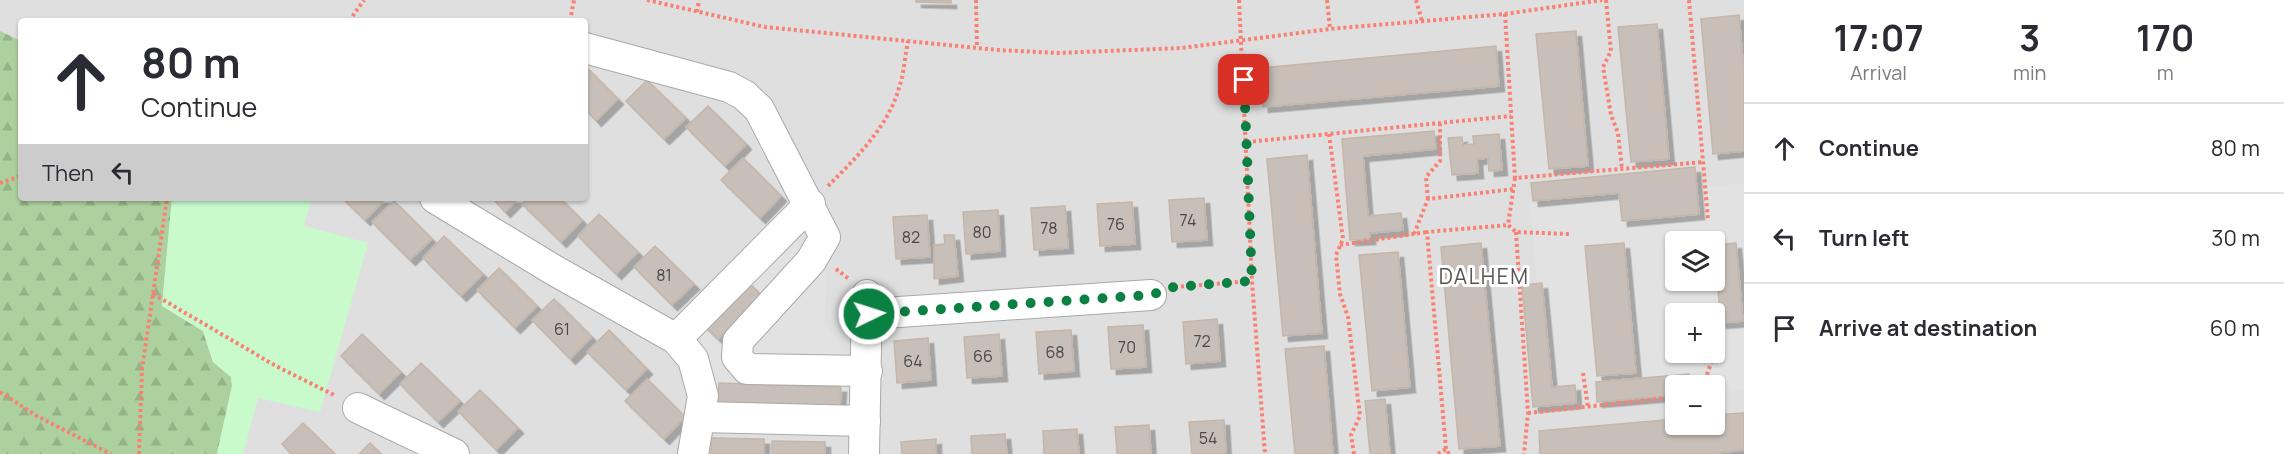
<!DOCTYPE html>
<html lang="en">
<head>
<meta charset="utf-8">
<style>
	body { margin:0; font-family:Manrope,sans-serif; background:#f7f7f7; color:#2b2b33; height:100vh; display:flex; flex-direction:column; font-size:22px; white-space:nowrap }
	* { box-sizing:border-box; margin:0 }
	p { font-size:20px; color:#7c7c81 }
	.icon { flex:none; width:33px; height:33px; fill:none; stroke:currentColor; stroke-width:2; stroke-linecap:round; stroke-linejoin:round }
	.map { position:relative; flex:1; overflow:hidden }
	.drawer { display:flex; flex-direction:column; background:#fff; width:540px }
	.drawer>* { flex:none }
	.banner { position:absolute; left:18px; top:18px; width:570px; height:183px; border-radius:6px; box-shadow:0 2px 4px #0004; background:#fff; color:#2b2b33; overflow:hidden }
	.fabs { position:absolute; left:1665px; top:231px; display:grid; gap:12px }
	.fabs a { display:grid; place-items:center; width:60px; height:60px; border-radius:6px; background:#fff; box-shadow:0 2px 4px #0004; font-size:30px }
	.pin { position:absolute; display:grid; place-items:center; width:51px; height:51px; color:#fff; margin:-26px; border-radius:12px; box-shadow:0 3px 9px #0006 }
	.me { position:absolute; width:66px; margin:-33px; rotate:86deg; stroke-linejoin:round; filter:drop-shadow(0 0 4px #0008) }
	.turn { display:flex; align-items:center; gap:21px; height:126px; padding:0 24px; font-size:27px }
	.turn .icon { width:78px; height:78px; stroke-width:2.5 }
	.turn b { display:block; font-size:42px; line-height:51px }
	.then { display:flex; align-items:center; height:57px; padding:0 24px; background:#0003; gap:12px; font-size:22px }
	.eta { display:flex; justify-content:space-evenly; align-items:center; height:102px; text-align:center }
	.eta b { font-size:36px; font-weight:700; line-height:42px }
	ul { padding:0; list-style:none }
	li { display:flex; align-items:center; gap:18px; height:90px; padding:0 24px; border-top:2px solid #e1e1e2 }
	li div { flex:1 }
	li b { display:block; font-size:22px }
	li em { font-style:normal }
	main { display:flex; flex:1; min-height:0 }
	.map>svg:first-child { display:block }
	.residential { fill:#e0dfdf; fill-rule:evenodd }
	.forest { fill:url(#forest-firs) }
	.park { fill:#c8facc }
	.parking { fill:#e2e2e2; fill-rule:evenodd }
	.building { fill:#c7bfb8; stroke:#c4b6ab; stroke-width:1.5; filter:url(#shadow) }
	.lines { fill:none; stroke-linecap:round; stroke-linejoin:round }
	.minor-casing { stroke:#a9a9a9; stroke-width:32 }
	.path { stroke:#fa8072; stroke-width:4; stroke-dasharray:3 3; stroke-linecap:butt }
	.minor { stroke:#fff; stroke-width:30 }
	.route { stroke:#0b8043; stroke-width:10; stroke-dasharray:0 18 }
	.labels { text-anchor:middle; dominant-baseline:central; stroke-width:6; stroke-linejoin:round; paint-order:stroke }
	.number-label { font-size:16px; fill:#4b4948 }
	.neighbourhood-label { font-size:21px; letter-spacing:1.5px; fill:#555; stroke:#fff }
</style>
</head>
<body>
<main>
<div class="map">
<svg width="1744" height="454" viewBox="0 0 1744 454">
	<defs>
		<pattern id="forest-firs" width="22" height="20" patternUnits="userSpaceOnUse" patternTransform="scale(1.5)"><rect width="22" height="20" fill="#add19e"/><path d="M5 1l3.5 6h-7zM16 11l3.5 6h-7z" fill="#95b388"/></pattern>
		<filter id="shadow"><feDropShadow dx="5.5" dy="5.5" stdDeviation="0" flood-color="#0004"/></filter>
	</defs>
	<rect width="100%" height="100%" fill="#f2efe9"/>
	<path class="residential" d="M0 0H1744V454H0ZM21 21H585V198H21ZM1676 242H1714V280H1676ZM1676 314H1714V352H1676ZM1676 386H1714V424H1676Z"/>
	<path class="forest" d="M0 31 21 41V198H172L162 306 203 331 213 362 231 377 232 386 217 454H0Z"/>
	<path class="park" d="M172 198H312L304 226 368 243 320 412 258 398 243 454H217L232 386 231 377 213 362 203 331 162 306Z"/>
	<g class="parking">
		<path d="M1744 183V390L1715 393 1714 386H1676L1675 397 1549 409 1530 204ZM1676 242H1714V280H1676ZM1676 314H1714V352H1676Z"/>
		<path d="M791 237 827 272 825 322 848 356 844 413 714 408 699 328Z"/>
	</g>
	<g class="building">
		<path d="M916 0H951V3L916 2Z"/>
		<path d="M1739 15 1744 75V151L1713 154 1701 19Z"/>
		<path d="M1657 24 1669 159 1631 162 1618 27Z"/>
		<path d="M1576 31 1588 166 1549 169 1536 34Z"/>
		<path d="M1496 46 1499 86 1263 107 1259 68Z"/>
		<path d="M585 66 618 99 596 121 585 109Z"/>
		<path d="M647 80 686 118 664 139 626 101Z"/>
		<path d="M708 106 746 144 725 166 686 127Z"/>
		<path d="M1434 131 1436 149 1363 156 1368 216 1401 213 1403 230 1370 233V239L1350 240 1342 139Z"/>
		<path d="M1499 134 1502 170 1489 171 1488 158 1477 159 1478 173 1452 175 1448 138 1462 137 1463 145 1474 144 1473 136Z"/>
		<path d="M1307 155 1322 333 1283 336 1267 159Z"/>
		<path d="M743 158 781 196 760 218 721 180Z"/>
		<path d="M1695 167 1699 214 1622 221 1619 193 1533 201 1531 183Z"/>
		<path d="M342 198H386L365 220Z"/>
		<path d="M492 198H519L505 212Z"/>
		<path d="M528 198H560L582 220 561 242 522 204Z"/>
		<path d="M1204 198 1207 240 1172 242 1169 200Z"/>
		<path d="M394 201 432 239 410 260 372 222Z"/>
		<path d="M1132 202 1135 244 1100 246 1097 204Z"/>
		<path d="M1065 206 1068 248 1034 250 1031 208Z"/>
		<path d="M998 210 1000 251 966 254 963 212Z"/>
		<path d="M599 214 638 252 616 274 578 236Z"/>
		<path d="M927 215 930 257 896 259 893 217Z"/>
		<path d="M944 235H954L958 276 934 279V245L945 244Z"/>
		<path d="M444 236 483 274 461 296 423 258Z"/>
		<path d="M1481 243 1500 446 1459 449 1441 247Z"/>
		<path d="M1624 243 1636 373 1597 376 1585 246Z"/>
		<path d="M1736 243 1743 321 1721 323 1714 245Z"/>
		<path d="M655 246 694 284 672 305 634 267Z"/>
		<path d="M1398 252 1410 387 1372 391 1359 255Z"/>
		<path d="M499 268 537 306 515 328 477 290Z"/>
		<path d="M747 281 762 296 718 339 703 325Z"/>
		<path d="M1542 283 1552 387 1575 385 1576 403 1533 407 1522 285Z"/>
		<path d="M554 299 592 337 570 359 532 320Z"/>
		<path d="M1217 319 1220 361 1186 364 1183 322Z"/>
		<path d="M1143 325 1146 367 1111 369 1108 327Z"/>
		<path d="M609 330 647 369 626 390 587 352Z"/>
		<path d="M1071 330 1074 371 1039 374 1036 332Z"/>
		<path d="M362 334 401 372 379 394 341 356Z"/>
		<path d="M999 334 1002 376 967 378 964 337Z"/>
		<path d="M928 338 931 380 897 383 894 341Z"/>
		<path d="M1324 346 1333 454H1295L1285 349Z"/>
		<path d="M421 363 460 401 438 422 400 384Z"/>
		<path d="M1689 374 1690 386H1676V395L1597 402 1596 382Z"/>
		<path d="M647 379 685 417 664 439 625 401Z"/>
		<path d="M719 383 841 387 840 408 718 403Z"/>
		<path d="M480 390 518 428 496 450 458 411Z"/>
		<path d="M1385 399 1390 454H1370L1365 401Z"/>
		<path d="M1744 413V450L1705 454H1540L1539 431 1676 419V424H1714V415Z"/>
		<path d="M1224 420 1226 454H1192L1189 422Z"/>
		<path d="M303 423 335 454H291L282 444Z"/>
		<path d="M1149 425 1151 454H1117L1115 427Z"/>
		<path d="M1077 429 1079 454H1044L1043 431Z"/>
		<path d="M1005 434 1007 454H972L971 436Z"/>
		<path d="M711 438 764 439V454H711Z"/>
		<path d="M936 439V454H902L901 442Z"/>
		<path d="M772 441 825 442V454H772Z"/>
		<path d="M370 443 381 454H359Z"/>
	</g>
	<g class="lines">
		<defs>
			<g id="minor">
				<path d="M585 48 729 87 744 95 759 109 825 237 811 261 738 341 737 357 747 369 867 371"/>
				<path d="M435 198 552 269 676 339 693 359 703 396 693 454"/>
				<path d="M869 314 1151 295"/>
				<path d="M676 339 810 204"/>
				<path d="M358 408 454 454"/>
				<path d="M700 417 865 421"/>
				<path d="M864 454 867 295"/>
			</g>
		</defs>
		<use href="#minor" class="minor-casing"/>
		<g class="path">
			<path d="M647 0 765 27 998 50 1058 53 1181 48 1330 29 1505 14 1602 0"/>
			<path d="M976 0 977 48"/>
			<path d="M1239 0 1252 281 1265 454"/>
			<path d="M1327 0 1330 29"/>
			<path d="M1416 0 1422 21"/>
			<path d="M1606 0 1611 51 1603 67 1611 115 1618 133 1622 169"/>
			<path d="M1689 0 1708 220"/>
			<path d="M697 12 699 0"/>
			<path d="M1505 14 1515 178 1703 162"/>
			<path d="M349 21 364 0"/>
			<path d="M570 21 574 0"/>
			<path d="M1329 134 1343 239 1336 255 1340 294 1348 317 1360 416 1351 435 1354 454"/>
			<path d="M1247 142 1511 116"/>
			<path d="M1515 178 1508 225 1516 232 1569 234"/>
			<path d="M0 183 21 176"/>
			<path d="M828 186C856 158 888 127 899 88 904 73 905 56 908 41"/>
			<path d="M1428 199 1426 177 1440 161V123"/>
			<path d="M1516 232 1528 413 1524 454"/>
			<path d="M1414 234 1428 199 1514 189"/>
			<path d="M1340 245 1427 232"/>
			<path d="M836 269 849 279"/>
			<path d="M1175 287 1252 281"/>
			<path d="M153 294 276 366 336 396"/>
			<path d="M1583 373 1588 407"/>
			<path d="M1703 386 1712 360"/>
			<path d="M0 392 37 416 111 454"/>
			<path d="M1528 413 1676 397"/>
			<path d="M139 454 142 369 167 198"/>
			<path d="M1438 454 1446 449"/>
			<path d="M1449 454 1446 449 1427 232 1508 225"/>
		</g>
		<use href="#minor" class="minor"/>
	</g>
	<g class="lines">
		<path class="route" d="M869 314 1151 295 1174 287 1252 281 1244 80"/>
	</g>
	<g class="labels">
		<g class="number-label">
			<text x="1188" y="220">74</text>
			<text x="1116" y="224">76</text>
			<text x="1049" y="228">78</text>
			<text x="982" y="232">80</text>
			<text x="911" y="237">82</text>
			<text x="664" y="275">81</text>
			<text x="562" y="329">61</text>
			<text x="1202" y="341">72</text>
			<text x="1127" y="347">70</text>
			<text x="1055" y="352">68</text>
			<text x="983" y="356">66</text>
			<text x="913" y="361">64</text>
			<text x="1208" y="438">54</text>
		</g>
		<g class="neighbourhood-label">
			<text x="1484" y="276">DALHEM</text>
		</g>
	</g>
</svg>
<div class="fabs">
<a><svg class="icon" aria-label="layers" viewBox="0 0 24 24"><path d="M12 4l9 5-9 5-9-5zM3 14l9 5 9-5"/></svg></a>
<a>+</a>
<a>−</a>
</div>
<div class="pin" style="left:1244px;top:80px;background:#d93025"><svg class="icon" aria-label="arrive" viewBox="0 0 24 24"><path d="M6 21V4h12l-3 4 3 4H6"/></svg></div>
<svg class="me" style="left:869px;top:314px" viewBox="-20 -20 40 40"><circle r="17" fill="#0b8043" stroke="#fff" stroke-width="3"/><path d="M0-11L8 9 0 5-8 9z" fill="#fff"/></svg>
<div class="banner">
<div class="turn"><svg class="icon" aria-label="ahead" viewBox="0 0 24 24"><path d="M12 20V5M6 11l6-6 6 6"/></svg><div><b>80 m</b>Continue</div></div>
<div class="then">Then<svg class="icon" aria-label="left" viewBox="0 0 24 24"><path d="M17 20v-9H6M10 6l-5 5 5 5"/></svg></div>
</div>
</div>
<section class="drawer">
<div class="eta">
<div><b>17:07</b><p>Arrival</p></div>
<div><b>3</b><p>min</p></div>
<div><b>170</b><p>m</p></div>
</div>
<ul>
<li><svg class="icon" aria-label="ahead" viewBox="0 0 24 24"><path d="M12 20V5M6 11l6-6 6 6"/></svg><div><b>Continue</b></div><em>80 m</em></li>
<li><svg class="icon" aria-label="left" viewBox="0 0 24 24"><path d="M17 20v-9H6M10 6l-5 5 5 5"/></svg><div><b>Turn left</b></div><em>30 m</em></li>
<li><svg class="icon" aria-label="arrive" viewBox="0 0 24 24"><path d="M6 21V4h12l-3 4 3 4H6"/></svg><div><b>Arrive at destination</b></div><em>60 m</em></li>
</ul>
</section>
</main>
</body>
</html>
